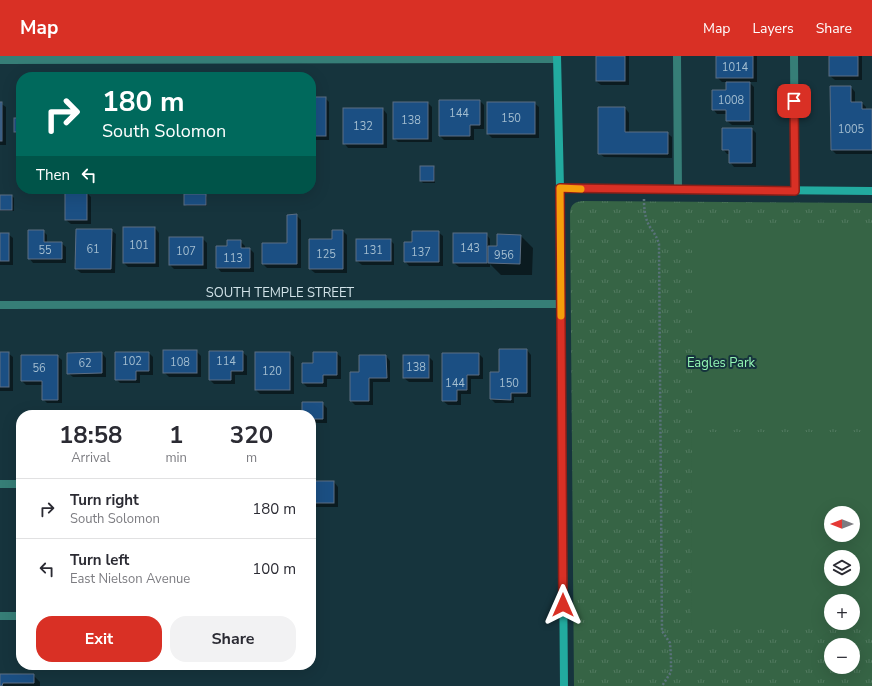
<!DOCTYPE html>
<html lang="en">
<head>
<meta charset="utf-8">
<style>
	body { margin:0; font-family:"Nunito Sans",sans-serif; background:#f2f2f3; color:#2b2b33; height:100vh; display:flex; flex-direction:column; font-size:15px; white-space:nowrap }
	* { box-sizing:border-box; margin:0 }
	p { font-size:13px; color:#7c7c81 }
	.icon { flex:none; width:22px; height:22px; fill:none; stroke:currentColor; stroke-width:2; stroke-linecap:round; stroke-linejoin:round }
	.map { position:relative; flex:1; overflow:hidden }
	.details { position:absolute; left:16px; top:354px; width:300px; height:260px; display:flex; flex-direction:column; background:#fff; border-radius:16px; box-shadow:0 4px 16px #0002 }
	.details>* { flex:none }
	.hud { position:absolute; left:16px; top:16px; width:300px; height:122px; border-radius:16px; box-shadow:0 4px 16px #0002; background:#00695c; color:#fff; overflow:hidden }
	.needle { width:26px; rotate:270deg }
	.fabs { position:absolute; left:824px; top:450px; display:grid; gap:8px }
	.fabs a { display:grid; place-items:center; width:36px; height:36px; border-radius:50%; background:#fff; box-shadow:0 4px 16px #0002; font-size:20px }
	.pin { position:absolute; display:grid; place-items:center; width:34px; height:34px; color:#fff; margin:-17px; border-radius:8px; box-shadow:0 2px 6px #0006 }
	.me { position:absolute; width:44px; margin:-22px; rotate:0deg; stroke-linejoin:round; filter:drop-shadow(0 0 3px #0008) }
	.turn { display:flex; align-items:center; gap:14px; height:84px; padding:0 20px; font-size:18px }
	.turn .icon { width:52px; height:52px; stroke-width:2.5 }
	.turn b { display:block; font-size:28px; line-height:34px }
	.then { display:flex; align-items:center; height:38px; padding:0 20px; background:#0003; gap:8px; font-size:15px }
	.eta { display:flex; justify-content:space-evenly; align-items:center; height:68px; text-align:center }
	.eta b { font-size:24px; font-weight:700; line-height:28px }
	.action { display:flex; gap:8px; margin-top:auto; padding:8px 20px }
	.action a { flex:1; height:46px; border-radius:16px; background:#d93025; color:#fff; font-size:16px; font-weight:700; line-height:46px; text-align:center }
	.action a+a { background:#f2f2f3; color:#2b2b33 }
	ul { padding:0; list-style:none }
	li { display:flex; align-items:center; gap:12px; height:60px; padding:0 20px; border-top:1px solid #e1e1e2 }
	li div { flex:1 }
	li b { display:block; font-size:15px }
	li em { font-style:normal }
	header { display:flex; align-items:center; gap:24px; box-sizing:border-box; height:56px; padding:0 20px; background:#d93025; color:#fff }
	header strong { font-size:19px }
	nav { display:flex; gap:22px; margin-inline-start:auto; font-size:14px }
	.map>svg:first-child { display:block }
	.park { fill:url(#park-tufts); fill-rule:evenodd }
	.pitch { fill:#366445; fill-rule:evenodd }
	.shadow { fill:#0007 }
	.building { fill:#1b4f83; stroke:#5c6e83 }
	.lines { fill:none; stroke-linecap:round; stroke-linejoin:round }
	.path { stroke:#5a737b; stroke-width:2.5; stroke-dasharray:2 2; stroke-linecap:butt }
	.lane { stroke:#367e77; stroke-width:8 }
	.street { stroke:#367e77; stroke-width:8 }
	.secondary { stroke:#22aa9f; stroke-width:8 }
	.route-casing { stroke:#8d1f18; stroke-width:10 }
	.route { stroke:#d93025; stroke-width:7 }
	.slow { stroke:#f59e0b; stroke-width:7 }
	.labels { text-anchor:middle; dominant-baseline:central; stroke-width:4; stroke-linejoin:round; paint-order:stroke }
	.number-label { font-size:11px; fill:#a4bed0 }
	.street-label { font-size:13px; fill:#d2e3e9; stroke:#16343d }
	.park-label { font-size:13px; fill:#93f6b4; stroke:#16343d }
</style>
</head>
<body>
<header>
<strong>Map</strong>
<nav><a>Map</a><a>Layers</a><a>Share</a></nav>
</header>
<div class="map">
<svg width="872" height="630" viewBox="0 0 872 630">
	<defs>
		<pattern id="park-tufts" width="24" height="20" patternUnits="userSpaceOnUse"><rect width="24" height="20" fill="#366445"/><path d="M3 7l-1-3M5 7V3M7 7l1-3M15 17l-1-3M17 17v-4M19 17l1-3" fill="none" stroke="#527a60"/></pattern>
	</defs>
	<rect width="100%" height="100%" fill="#16343d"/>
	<path class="park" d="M582 145 872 147V630H574L570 156C571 148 575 146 582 145ZM831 457H853V479H831ZM831 501H853V523H831ZM831 545H853V567H831ZM831 589H853V611H831Z"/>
	<g class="pitch">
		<rect x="692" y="172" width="180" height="195"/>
		<path d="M692 376H872V571H691ZM831 457H853V479H831ZM831 501H853V523H831ZM831 545H853V567H831Z"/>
	</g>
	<g class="shadow">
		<path d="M596 0H629V29H601L596 25Z"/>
		<path d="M717 0H757V26H749L754 31V69H732L727 65V58H717L713 53 727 35V26H722L717 21Z"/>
		<path d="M830 0H862V24H835L830 20Z"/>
		<path d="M851 31 855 36V47H862L866 51V54H872V98H836L832 94Z"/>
		<path d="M311 42H325L329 46V84H311Z"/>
		<path d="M480 45 484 49V73H474V84H444L440 80Z"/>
		<path d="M0 47 6 51V89H0Z"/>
		<path d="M428 47 432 51V86H398L394 82Z"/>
		<path d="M534 47 539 51V82H492L488 78Z"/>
		<path d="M625 52 629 57V77H667L672 81V102L604 101 599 97Z"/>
		<path d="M344 53H383L387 58V92H348L344 87Z"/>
		<path d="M21 63V80H19L15 76Z"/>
		<path d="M752 73 756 77V111H734L730 106V98H727L723 93Z"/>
		<path d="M434 111 435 113V127H423L421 125Z"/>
		<path d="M87 137 91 141V168H71L66 164Z"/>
		<path d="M205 139 207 141V150H187L185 149Z"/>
		<path d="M0 140H12L14 142V155H0Z"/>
		<path d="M297 160 301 164V212H267L263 208 288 188Z"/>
		<path d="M124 172H155L159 177V211H128L124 207Z"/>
		<path d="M111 174 116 178 115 217H81L76 213Z"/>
		<path d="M43 175 47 179V187H61L66 191V207H33L29 202Z"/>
		<path d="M333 175H343L347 179V217H315L310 213V184H333Z"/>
		<path d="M438 176 443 180V210H409L405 205Z"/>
		<path d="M0 178H8L13 182V209H0Z"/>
		<path d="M454 178H486L490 183V191H498L521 180 533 192 532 219H501L490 208V211H459L454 207Z"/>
		<path d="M202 182 207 187V213H174L170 209Z"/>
		<path d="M390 184 394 188V209H362L357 205Z"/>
		<path d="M240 185 245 190V193H250L254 197V216H221L217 211 228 191Z"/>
		<path d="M527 294 531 299V341H514V347H495L491 343 500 317Z"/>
		<path d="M196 295 201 300V321H169L164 316Z"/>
		<path d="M242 296 247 300V319H235V328H214L210 324Z"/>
		<path d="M0 297H8L13 301V335H0Z"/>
		<path d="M102 297 106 302V321H73L68 317Z"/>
		<path d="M149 297 153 301V319H140V327H120L116 323Z"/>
		<path d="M289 297 294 301V338H260L256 334Z"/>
		<path d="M336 297 341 301V323H327V331H307L303 327 314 308Z"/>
		<path d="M479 298 483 302V323H471V338H461V349H448L443 345Z"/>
		<path d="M57 300 62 304V347H47L43 343V329H26L22 325Z"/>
		<path d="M386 300 390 305V326H373V349H355L351 345 360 317Z"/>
		<path d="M428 300 433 305V326H409L404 322Z"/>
		<path d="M322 347 327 352V367H311V359H303Z"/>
		<path d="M311 426H334L338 431V451H311Z"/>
		<path d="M0 619H33L40 626V630H0Z"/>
	</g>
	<g class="building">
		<rect x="596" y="0" width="29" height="25"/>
		<rect x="716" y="0" width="37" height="22"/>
		<rect x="829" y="0" width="29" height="20"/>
		<path d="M726 26H750V65H726V54H712V34H726Z"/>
		<path d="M830 30H851V46H862V53H872V94H831Z"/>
		<rect x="311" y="41" width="15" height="39"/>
		<path d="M439 44H480V69H470V80H439Z"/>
		<rect x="0" y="46" width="2" height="39"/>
		<rect x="393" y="46" width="35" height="37"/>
		<rect x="487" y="46" width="48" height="32"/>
		<path d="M598 51H625V76H668V98H598Z"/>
		<rect x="343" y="52" width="40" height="36"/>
		<rect x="14" y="62" width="7" height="14"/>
		<path d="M722 72H752V107H729V94H722Z"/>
		<rect x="420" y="110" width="14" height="15"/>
		<rect x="65" y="136" width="22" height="28"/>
		<rect x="184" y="138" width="22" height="11"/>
		<rect x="0" y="139" width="12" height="15"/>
		<path d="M297 158V208H262V187H287V159Z"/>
		<rect x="123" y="171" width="32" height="36"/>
		<path d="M76 173H112L111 213H75Z"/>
		<path d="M28 174H44V186H62V203H28Z"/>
		<path d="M332 174H343V213H309V183H332Z"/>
		<path d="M412 175H439V206H404V186H412Z"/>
		<rect x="0" y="177" width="9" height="28"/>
		<rect x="453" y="177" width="34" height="30"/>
		<path d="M497 178 521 179 520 208 488 207V190H497Z"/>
		<rect x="169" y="181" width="34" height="28"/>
		<rect x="356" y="183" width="35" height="22"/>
		<path d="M227 184H241V192H250V212H216V190H227Z"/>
		<path d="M499 293H527V337H511V344L490 343V316H499Z"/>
		<rect x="163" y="294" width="34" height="23"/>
		<path d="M209 295H243V315H231V324H209Z"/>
		<rect x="0" y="296" width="9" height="35"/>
		<path d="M102 296V317L67 318V297Z"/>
		<path d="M115 296H149V315H136V324H115Z"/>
		<rect x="255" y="296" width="35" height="38"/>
		<path d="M313 296H337V319H323V327H302V307H313Z"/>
		<path d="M442 297H479V319H467V334H457V345H442Z"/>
		<path d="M21 299H58V344H42V325H21Z"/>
		<path d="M359 299H386L387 322H369V345H350V316H359Z"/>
		<rect x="403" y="299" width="26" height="23"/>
		<path d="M302 346H323V363H311V359H302Z"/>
		<rect x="311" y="425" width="23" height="22"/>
		<path d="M0 618H34V627H3L2 630H0Z"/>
	</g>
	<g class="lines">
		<path class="path" d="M644 143C644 153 645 163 650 171 654 177 657 181 659 188L662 575 670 587 671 603V616L662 630"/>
		<path class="lane" d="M677 0 678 134"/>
		<g class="street">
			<path d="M794 0 795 135"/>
			<path d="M0 4 557 3"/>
			<path d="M0 249 561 248"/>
			<path d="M0 428H21"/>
			<path d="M0 560H21"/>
		</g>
		<g class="secondary">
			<path d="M557 0 560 132 564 630"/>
			<path d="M560 132 872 135"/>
		</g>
	</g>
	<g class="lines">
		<defs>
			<path id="route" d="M563 549 560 132 795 135 794 45"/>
		</defs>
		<use href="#route" class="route-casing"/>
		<use href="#route" class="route"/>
		<path class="slow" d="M561 260 560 132 581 133"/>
	</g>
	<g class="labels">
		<g class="number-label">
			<text x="735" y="11">1014</text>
			<text x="731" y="44">1008</text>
			<text x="459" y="57">144</text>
			<text x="511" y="62">150</text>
			<text x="411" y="64">138</text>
			<text x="363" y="70">132</text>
			<text x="851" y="73">1005</text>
			<text x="139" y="189">101</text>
			<text x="470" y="192">143</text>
			<text x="93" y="193">61</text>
			<text x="45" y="194">55</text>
			<text x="373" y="194">131</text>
			<text x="186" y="195">107</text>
			<text x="421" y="196">137</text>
			<text x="326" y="198">125</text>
			<text x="504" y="199">956</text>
			<text x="233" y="202">113</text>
			<text x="132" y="305">102</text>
			<text x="226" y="305">114</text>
			<text x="180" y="306">108</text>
			<text x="85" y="307">62</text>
			<text x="416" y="311">138</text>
			<text x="39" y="312">56</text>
			<text x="272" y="315">120</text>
			<text x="455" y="327">144</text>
			<text x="509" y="327">150</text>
		</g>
		<g class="street-label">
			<text x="280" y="237">SOUTH TEMPLE STREET</text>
		</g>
		<g class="park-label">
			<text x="721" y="307">Eagles Park</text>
		</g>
	</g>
</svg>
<div class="fabs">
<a><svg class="needle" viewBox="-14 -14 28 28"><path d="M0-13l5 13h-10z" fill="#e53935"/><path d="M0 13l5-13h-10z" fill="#7c7c81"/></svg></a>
<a><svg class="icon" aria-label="layers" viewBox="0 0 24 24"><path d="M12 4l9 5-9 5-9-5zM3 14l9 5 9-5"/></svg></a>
<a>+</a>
<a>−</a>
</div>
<div class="pin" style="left:794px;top:45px;background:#d93025"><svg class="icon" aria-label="arrive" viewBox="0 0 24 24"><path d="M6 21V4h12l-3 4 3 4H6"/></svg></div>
<svg class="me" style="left:563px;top:549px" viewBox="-20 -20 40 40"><path d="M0-17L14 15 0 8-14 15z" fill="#d93025" stroke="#fff" stroke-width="4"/></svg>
<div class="hud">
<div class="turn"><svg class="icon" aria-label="right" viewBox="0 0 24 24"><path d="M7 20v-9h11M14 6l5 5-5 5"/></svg><div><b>180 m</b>South Solomon</div></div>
<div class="then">Then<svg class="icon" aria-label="left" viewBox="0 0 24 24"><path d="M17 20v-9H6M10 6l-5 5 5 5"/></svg></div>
</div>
<section class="details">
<div class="eta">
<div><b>18:58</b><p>Arrival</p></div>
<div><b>1</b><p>min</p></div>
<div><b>320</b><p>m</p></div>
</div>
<ul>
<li><svg class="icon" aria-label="right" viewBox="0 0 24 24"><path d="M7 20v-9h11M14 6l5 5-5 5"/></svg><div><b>Turn right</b><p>South Solomon</p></div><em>180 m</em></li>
<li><svg class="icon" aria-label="left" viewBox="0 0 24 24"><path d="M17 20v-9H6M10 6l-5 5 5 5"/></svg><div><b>Turn left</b><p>East Nielson Avenue</p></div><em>100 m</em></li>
</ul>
<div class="action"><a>Exit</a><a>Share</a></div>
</section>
</div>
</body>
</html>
